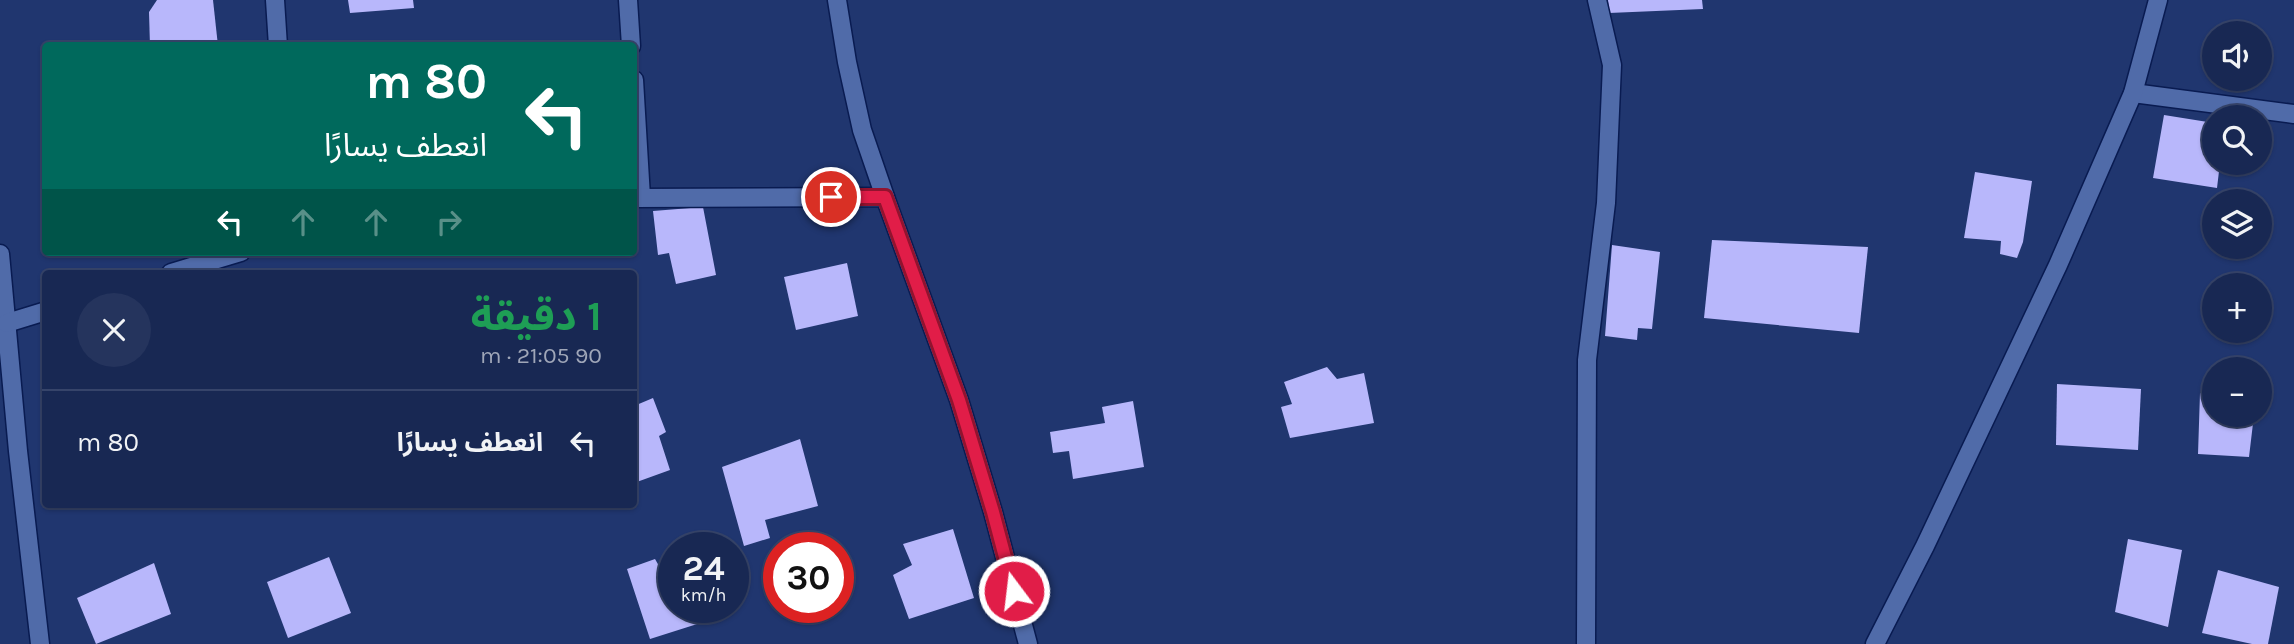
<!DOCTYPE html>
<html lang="ar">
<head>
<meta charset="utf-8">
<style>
	body { margin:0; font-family:Karla,"Noto Sans Arabic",sans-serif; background:#25345d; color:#f1f3f6; direction:rtl; height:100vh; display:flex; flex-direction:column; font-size:26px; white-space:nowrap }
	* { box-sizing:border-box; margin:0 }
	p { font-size:23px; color:#9fa6b8 }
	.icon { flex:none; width:38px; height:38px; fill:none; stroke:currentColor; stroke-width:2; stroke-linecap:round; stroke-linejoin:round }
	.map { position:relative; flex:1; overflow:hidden; direction:ltr }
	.details { position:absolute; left:42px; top:270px; width:595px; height:238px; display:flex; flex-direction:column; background:#182853; border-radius:7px; box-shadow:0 2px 5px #0004,0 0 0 2px #36446a; direction:rtl }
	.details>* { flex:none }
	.top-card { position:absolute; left:42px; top:42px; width:595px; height:214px; border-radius:7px; box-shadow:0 2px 5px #0004,0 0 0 2px #36446a; direction:rtl; background:#00695c; color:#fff; overflow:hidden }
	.controls { position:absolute; left:2202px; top:21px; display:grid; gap:14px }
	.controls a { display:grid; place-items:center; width:70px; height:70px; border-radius:50%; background:#182853; box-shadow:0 2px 5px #0004,0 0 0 2px #36446a; font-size:35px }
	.speed { position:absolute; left:658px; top:532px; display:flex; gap:14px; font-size:35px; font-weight:700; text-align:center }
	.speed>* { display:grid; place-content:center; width:91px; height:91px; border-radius:50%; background:#182853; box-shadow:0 2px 5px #0004,0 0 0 2px #36446a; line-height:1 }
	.speed small { font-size:18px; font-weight:400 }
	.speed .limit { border:10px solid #d22; background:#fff; color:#111 }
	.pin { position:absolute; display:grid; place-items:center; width:60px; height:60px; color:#fff; margin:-30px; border:4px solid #fff; border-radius:50%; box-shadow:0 2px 7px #0007 }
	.me { position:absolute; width:77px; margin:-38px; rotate:345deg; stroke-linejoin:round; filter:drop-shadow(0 0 5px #0008) }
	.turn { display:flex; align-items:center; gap:24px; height:147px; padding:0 35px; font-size:32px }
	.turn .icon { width:91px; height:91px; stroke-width:2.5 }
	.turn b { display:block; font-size:49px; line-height:60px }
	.lanes { display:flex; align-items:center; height:66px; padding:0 35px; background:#0003; justify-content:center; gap:35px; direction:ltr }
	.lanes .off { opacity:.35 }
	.round { display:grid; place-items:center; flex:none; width:74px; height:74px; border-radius:37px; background:#25345d }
	.headline { display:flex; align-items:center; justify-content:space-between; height:119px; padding:0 35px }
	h1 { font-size:42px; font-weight:700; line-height:52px; color:#1e9e55 }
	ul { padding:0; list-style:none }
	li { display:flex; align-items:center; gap:21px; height:105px; padding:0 35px; border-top:2px solid #36446a }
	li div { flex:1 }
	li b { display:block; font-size:26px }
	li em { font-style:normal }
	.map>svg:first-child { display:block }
	.building { fill:#b8b7fb }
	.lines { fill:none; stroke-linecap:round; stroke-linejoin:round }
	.street-casing { stroke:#091b51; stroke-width:21 }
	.street { stroke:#506ba9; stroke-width:18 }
	.route-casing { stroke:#92132f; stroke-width:18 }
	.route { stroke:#e11d48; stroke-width:12 }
</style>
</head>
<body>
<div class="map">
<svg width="2294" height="644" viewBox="0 0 2294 644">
	<rect width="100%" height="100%" fill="#20366f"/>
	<g class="building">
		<path d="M157 0H213L218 46H150L149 12Z"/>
		<path d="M348 0H413L414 8 350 13Z"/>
		<path d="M1608 0H1702L1703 9 1609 13Z"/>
		<path d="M2164 115 2214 123V163H2220L2217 188 2153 178Z"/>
		<path d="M1975 172 2032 181 2023 242 2017 258 2000 254 2001 241 1964 238Z"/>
		<path d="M703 207 716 275 676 284 669 253 658 255 653 211Z"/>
		<path d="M1712 240 1868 247 1859 333 1704 318Z"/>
		<path d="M1612 245 1660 252 1652 329 1638 328 1637 340 1605 336Z"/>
		<path d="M847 263 858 316 796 330 784 277Z"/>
		<path d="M1327 367 1337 379 1364 373 1374 423 1290 438 1281 407 1292 404 1284 382Z"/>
		<path d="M2057 384 2141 389 2138 450 2056 445Z"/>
		<path d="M2200 393H2214V415H2254L2249 457 2198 454Z"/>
		<path d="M653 398 666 432 659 436 670 470 634 483V406Z"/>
		<path d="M1133 401 1144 467 1073 479 1069 451 1053 453 1050 432 1105 423 1102 407Z"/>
		<path d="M800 439 818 506 765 520 770 538 744 546 722 467Z"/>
		<path d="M953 529 974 598 909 619 893 575 912 565 903 544Z"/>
		<path d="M2128 539 2182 550 2168 627 2115 612Z"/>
		<path d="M329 557 351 613 288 638 267 582Z"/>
		<path d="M655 559 659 566 674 561V607H709L713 619 650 639 627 569Z"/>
		<path d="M154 563 171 614 96 644 77 598Z"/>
		<path d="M2218 570 2279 587 2268 644H2252L2202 633Z"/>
	</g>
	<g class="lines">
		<defs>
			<g id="street">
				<path d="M275 0 278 46"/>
				<path d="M628 0 631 46"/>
				<path d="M837 0 847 62 862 130 885 197"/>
				<path d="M634 80 641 197"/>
				<path d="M2133 93 2294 114"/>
				<path d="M634 198 885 197 959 400 993 512 1028 644"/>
				<path d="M0 254 18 451 40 644"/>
				<path d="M171 273 241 252"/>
				<path d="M7 323 46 311"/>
				<path d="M1586 644 1587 360 1606 203 1612 65 1597 0"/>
				<path d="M1875 644 1925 546 2058 265 2133 93 2158 0"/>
			</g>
		</defs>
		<use href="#street" class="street-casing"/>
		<use href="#street" class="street"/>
	</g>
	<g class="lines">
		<defs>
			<path id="route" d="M831 197H885L959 400 993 512 1014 591"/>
		</defs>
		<use href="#route" class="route-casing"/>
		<use href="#route" class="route"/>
	</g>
</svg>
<div class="controls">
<a><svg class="icon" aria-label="sound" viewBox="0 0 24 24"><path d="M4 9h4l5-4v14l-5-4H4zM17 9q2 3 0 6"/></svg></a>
<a><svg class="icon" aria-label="search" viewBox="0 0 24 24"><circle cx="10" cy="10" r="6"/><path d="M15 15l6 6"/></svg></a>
<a><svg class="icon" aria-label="layers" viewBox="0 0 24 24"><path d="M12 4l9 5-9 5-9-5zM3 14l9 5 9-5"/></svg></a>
<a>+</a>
<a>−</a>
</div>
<div class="speed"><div>24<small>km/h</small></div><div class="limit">30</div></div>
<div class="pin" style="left:831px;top:197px;background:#d93025"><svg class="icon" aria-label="arrive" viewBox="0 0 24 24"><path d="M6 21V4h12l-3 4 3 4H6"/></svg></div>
<svg class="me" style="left:1014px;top:591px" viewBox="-20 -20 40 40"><circle r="17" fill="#e11d48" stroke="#fff" stroke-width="3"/><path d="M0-11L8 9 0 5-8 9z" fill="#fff"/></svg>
<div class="top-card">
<div class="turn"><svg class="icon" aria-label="left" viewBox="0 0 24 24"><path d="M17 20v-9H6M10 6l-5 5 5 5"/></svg><div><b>80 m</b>انعطف يسارًا</div></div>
<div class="lanes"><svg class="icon" aria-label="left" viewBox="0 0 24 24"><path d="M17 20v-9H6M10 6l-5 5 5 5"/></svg><svg class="icon off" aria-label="ahead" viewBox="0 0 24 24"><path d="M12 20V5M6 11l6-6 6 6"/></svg><svg class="icon off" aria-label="ahead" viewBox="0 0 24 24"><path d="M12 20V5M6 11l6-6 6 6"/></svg><svg class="icon off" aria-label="right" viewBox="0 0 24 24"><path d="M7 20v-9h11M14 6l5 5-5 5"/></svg></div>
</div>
<section class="details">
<div class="headline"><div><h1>1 دقيقة</h1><p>90 m · 21:05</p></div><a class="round"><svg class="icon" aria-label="close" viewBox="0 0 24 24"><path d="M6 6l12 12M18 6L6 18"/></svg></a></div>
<ul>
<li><svg class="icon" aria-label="left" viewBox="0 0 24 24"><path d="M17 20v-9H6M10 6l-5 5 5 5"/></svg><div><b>انعطف يسارًا</b></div><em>80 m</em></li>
</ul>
</section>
</div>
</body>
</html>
